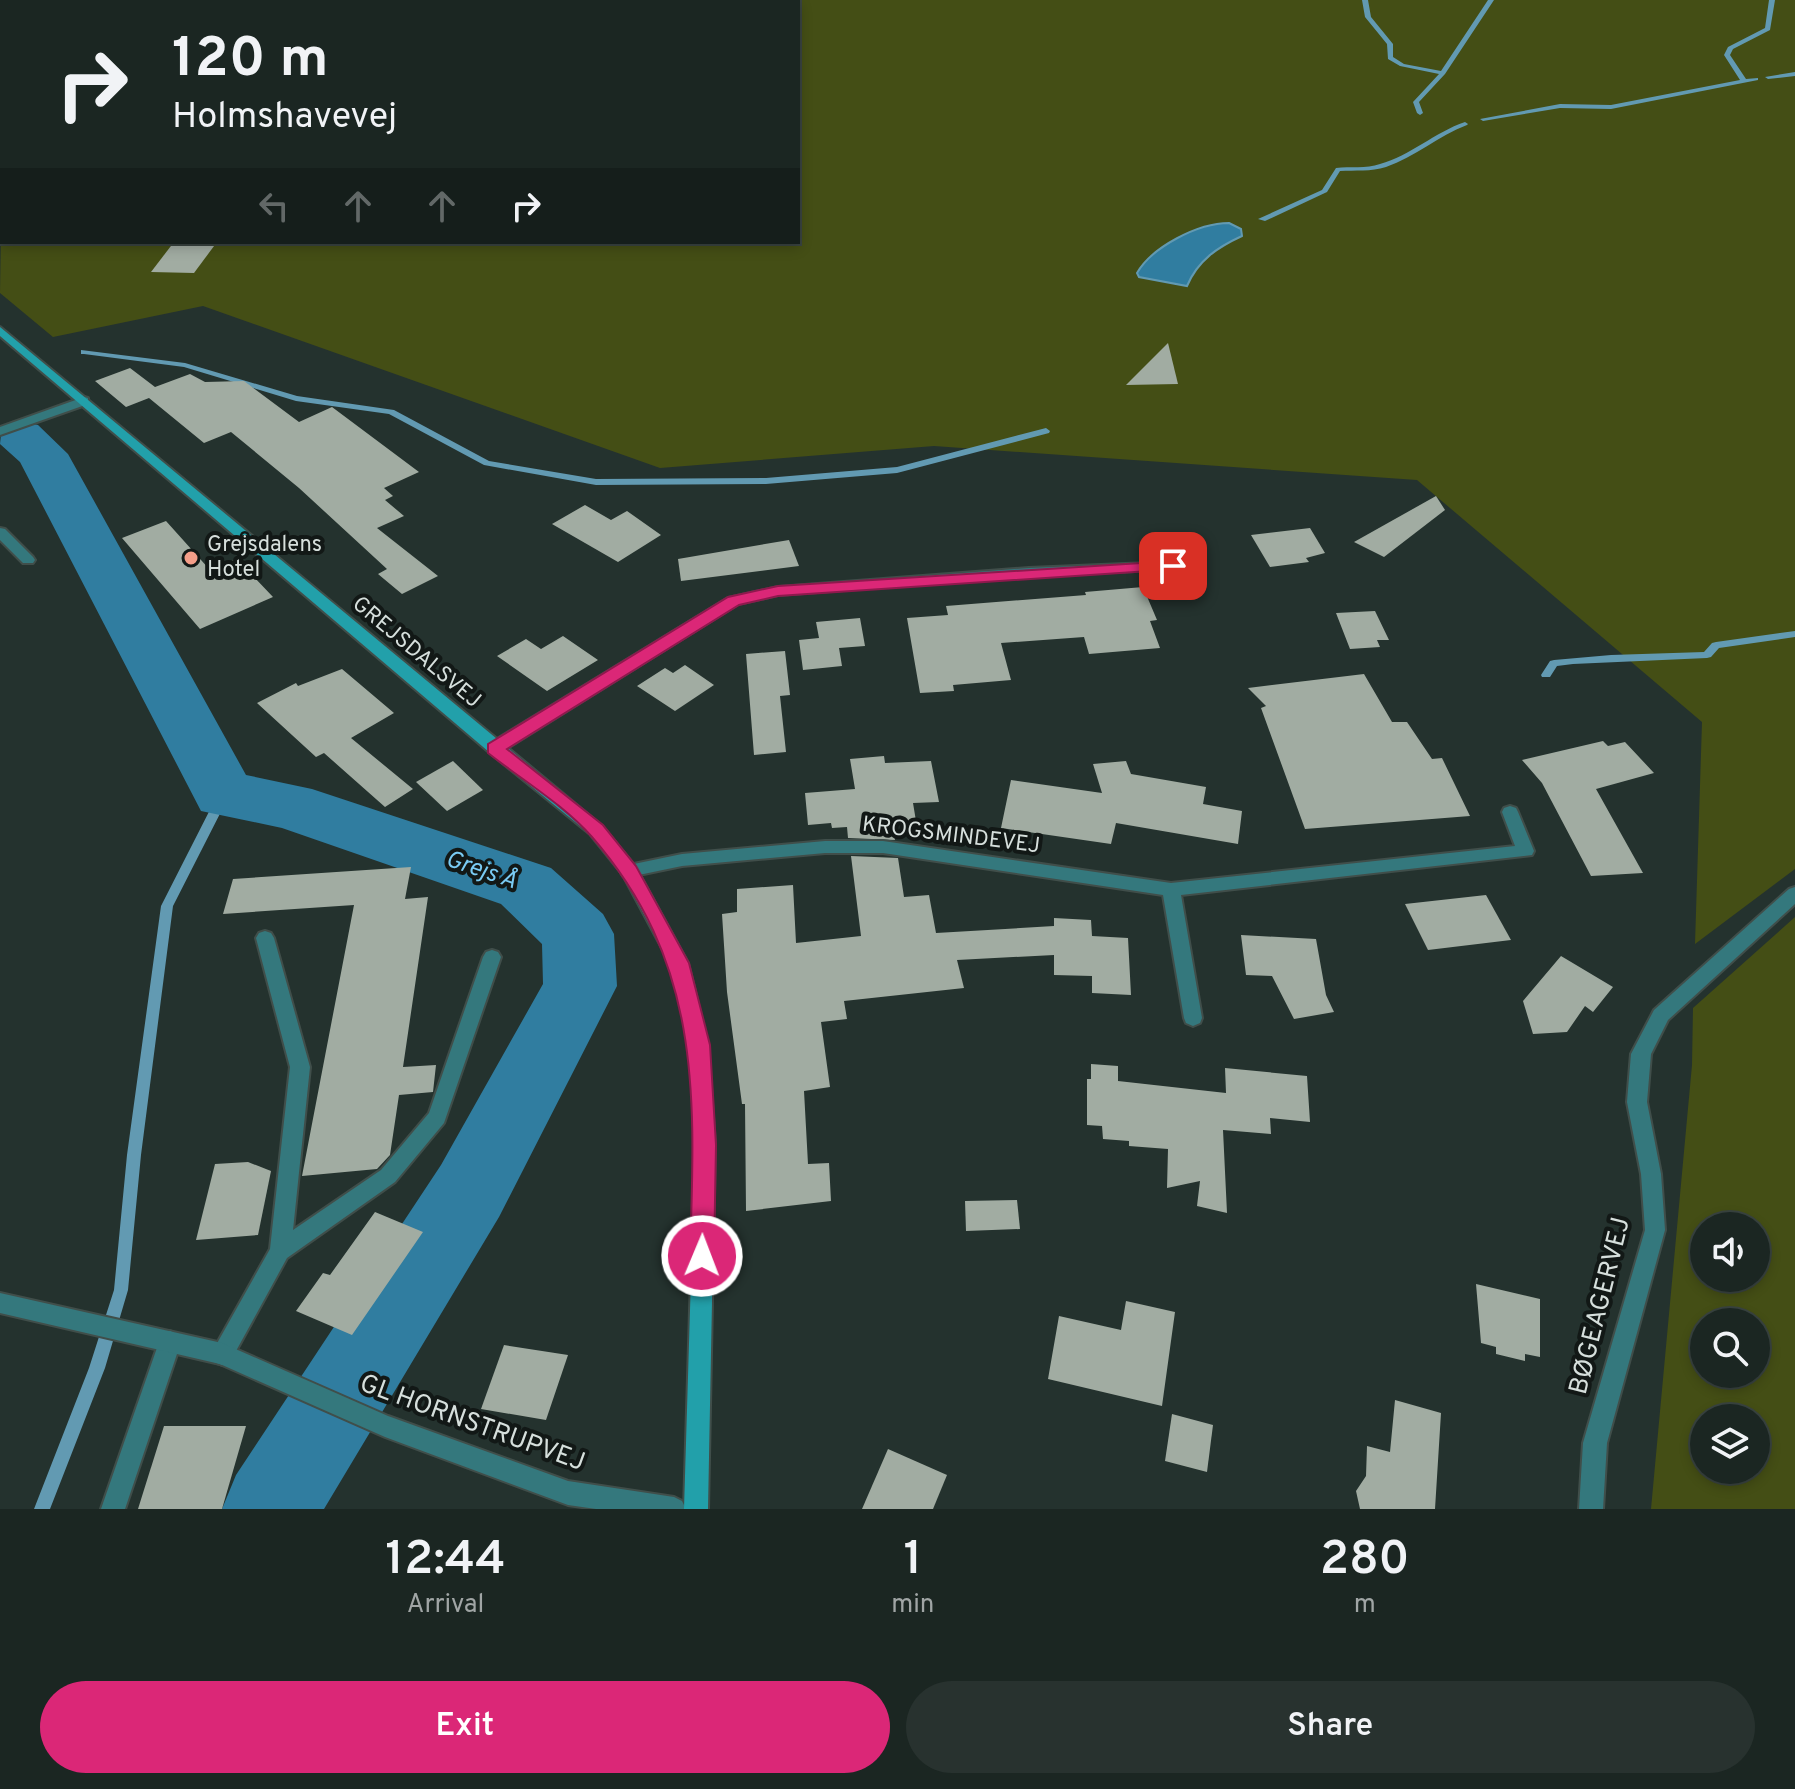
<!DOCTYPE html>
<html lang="en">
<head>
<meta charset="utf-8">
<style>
	body { margin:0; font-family:Overpass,sans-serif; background:#28322f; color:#f1f3f6; height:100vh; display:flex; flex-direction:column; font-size:30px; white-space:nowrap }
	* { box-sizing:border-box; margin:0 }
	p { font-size:26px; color:#a0a5a5 }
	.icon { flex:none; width:44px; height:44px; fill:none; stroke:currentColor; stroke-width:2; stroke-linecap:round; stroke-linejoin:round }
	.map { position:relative; height:1509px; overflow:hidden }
	.sheet { display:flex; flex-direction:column; background:#1b2622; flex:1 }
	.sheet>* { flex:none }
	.banner { position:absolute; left:0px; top:0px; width:800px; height:244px; box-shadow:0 4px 12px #0003,0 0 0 2px #394340; background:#1b2622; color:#f1f3f6; overflow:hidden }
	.controls { position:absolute; left:1690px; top:1212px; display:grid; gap:16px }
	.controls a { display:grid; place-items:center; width:80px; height:80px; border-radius:50%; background:#1b2622; box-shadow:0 4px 12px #0003,0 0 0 2px #394340; font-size:40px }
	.pin { position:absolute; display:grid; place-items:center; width:68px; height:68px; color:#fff; margin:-34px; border-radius:16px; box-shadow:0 4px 12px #0006 }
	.me { position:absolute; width:88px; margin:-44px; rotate:1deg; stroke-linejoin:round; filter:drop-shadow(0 0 6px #0008) }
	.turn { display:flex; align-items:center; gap:28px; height:168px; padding:0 40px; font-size:36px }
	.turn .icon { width:104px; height:104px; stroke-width:2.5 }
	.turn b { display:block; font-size:56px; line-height:68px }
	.lanes { display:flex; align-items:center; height:76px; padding:0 40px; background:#0003; justify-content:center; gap:40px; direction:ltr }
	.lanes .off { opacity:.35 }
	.eta { display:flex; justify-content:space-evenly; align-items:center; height:136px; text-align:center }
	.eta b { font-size:48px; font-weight:600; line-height:56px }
	.primary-button { display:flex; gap:16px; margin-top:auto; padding:16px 40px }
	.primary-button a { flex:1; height:92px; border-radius:48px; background:#db2777; color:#fff; font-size:32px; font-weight:600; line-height:92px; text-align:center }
	.primary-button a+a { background:#28322f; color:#f1f3f6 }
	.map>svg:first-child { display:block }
	.green { fill:#444e15; fill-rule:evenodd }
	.water { fill:#307da0; stroke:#629ab2; stroke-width:2 }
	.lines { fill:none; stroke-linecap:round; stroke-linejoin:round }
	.stream { fill:#629ab2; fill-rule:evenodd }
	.river { fill:#307da0; fill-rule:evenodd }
	.building { fill:#a1aca2 }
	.lane-casing { stroke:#404e4a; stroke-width:4 }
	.street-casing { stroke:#404e4a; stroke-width:4 }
	.secondary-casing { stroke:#404e4a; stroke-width:4 }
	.lane { fill:#34787d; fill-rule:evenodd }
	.street { fill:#34787d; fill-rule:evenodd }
	.secondary { fill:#22a0aa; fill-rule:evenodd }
	.route { fill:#db2777; stroke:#8e194d; stroke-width:2 }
	.poi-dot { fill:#f49e89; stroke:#121816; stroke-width:3 }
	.labels { text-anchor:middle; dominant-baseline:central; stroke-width:8; stroke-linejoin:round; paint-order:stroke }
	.poi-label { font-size:22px; fill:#d6dfdc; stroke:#121816; text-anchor:start }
	.street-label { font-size:22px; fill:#d6dfdc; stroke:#121816 }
	.water-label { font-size:24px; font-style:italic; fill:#7acbf3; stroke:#121816 }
	.near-street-label { font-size:26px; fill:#d6dfdc; stroke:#121816 }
</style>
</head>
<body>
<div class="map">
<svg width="1795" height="1509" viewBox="0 0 1795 1509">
	<rect width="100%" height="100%" fill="#24322e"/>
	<g class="green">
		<path d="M151 0H1795V869L1695 944 1702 722 1417 480 934 446 660 468 203 306 53 337 0 293 2 168V242H798V2H147ZM1223 223 1241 229 1242 236C1217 248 1198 260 1186 286L1139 277 1137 274C1158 245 1190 232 1223 223Z"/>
		<path d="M1795 917V1509H1651L1692 1065 1693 1008ZM1704 1226H1756V1278H1704ZM1704 1322H1756V1374H1704ZM1704 1418H1756V1470H1704Z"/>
	</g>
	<path class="water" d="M1229 223 1241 229 1242 236C1218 247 1198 260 1187 286L1139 277 1137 273C1152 247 1198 223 1229 223Z"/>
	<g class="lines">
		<g class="stream">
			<path d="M1362 0H1368L1371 17 1393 44V57L1404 64 1441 71 1488 0H1494L1445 74 1419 102 1423 113 1420 115 1417 113 1413 102 1439 74 1400 66 1388 59 1387 44 1365 17Z"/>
			<path d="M1769 0H1775L1770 30 1733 49 1730 55 1746 79 1758 78V80L1611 109 1560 108 1483 121 1480 119 1560 104 1611 105 1740 80 1724 55 1728 47 1765 28Z"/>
			<path d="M1795 72V76L1768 79 1765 77Z"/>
			<path d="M1465 122 1468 124 1467 125C1438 136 1415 157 1386 167 1371 172 1355 170 1340 171L1327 192 1265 221 1258 219 1322 190 1336 168C1350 166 1366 169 1380 164 1410 156 1435 132 1465 122Z"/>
			<path d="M81 350 185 363 297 396 394 410 489 461 596 479 766 478 897 467 1046 428 1050 431 1049 433 897 473 766 484 596 485 484 465 389 414 296 401 184 367 84 354H81Z"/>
			<path d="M1795 631V637L1719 648 1711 657 1707 658 1573 664 1557 666 1550 677H1542L1541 675 1550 661 1554 660 1611 655 1704 652 1712 643 1716 642Z"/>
			<path d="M224 790 230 794 173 906 141 1155 128 1290 105 1368 50 1509H34L89 1368 114 1290 127 1155 161 906 218 794Z"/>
		</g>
		<path class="river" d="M20 421 38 425 68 454 246 775 312 789 551 868 603 914 614 934 617 986 499 1217 324 1509H222L236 1475 441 1165 543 984 542 944 501 904 282 828 201 811 20 462 0 444 2 425Z"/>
	</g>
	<g class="building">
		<path d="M174 242H217L194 273 151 272Z"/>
		<path d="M1168 343 1178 384 1126 385Z"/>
		<path d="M130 368 155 387 190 374 205 382 244 381 299 422 332 407 419 472 384 488 393 496 385 500 404 516 377 528 438 576 402 594 378 574 387 569 299 488 231 432 204 443 149 398 126 407 95 381Z"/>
		<path d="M1436 496 1445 510 1384 557 1354 542Z"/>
		<path d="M585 505 611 520 627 511 661 535 618 562 552 524Z"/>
		<path d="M166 521 210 570 237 559 273 597 200 629 122 538Z"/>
		<path d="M1310 528 1325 553 1306 558 1309 562 1270 567 1251 535Z"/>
		<path d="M789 540 799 566 681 581 678 559Z"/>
		<path d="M1143 587 1157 620 1150 621 1160 648 1089 654 1084 637 1001 643 1011 680 953 685 954 691 920 693 907 618 948 615 946 606 1086 595 1085 592Z"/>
		<path d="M1375 611 1389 640H1377L1380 647 1350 649 1336 613Z"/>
		<path d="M860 618 865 646 839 648 842 666 803 670 799 640 819 638 816 622Z"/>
		<path d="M563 636 598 660 547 691 497 656 526 639 541 649Z"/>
		<path d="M785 651 790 695 780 696 786 752 754 755 746 654Z"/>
		<path d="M685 665 714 685 675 711 637 686 665 668 673 673Z"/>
		<path d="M342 669 394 713 351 738 413 789 385 807 324 753 316 757 257 703 296 683 298 686Z"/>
		<path d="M1364 674 1392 722H1407L1432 759 1442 758 1470 816 1305 829 1261 708 1266 706 1248 688Z"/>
		<path d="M1603 741 1608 746 1625 742 1654 773 1596 789 1643 873 1591 876 1542 783 1522 760Z"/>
		<path d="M884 756 885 763 931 761 939 802 913 803 916 821 892 823 895 840 848 838 847 827 832 828 831 823 808 825 805 793 855 789 850 759Z"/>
		<path d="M453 761 483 790 447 811 416 782Z"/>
		<path d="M1126 761 1131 774 1206 787 1203 804 1242 811 1238 844 1116 823 1111 844 1001 828 1011 780 1102 793 1093 764Z"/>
		<path d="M851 856 898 858 904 897 929 895 936 933 1054 926V918L1091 920 1092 936 1128 938 1131 995 1092 993V976L1054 975V955L957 960 964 988 844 1001 847 1019 821 1022 830 1087 804 1091 808 1164 829 1163 831 1201 746 1211 745 1104H742L727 992 722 914 737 912V889L793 885 796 943 861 936Z"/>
		<path d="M411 867 405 899 428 897 403 1067 436 1065 433 1092 399 1095 390 1155 377 1169 302 1176 354 905 223 914 233 879Z"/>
		<path d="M1486 895 1511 940 1428 950 1405 904Z"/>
		<path d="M1241 935 1316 939 1326 995 1334 1012 1294 1019 1272 976 1246 975Z"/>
		<path d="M1561 956 1613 987 1593 1012 1585 1006 1567 1032 1533 1034 1523 1001Z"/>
		<path d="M1091 1064 1118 1066V1081L1226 1093 1225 1068 1307 1076 1310 1122 1270 1118 1271 1134 1223 1130 1227 1213 1197 1206 1200 1181 1167 1188 1168 1149 1129 1146V1141L1103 1139 1102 1126 1087 1125V1079H1091Z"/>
		<path d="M248 1162 271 1171 258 1235 196 1240 215 1164Z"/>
		<path d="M1017 1200 1020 1229 966 1231 965 1201Z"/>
		<path d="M375 1212 423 1232 352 1335 296 1311 323 1273 330 1275Z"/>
		<path d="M1476 1284 1540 1299V1357L1525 1354V1361L1496 1354V1347L1481 1343Z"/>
		<path d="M1126 1301 1175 1312 1162 1406 1048 1379 1059 1316 1121 1330Z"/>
		<path d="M504 1345 568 1355 546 1420 481 1409Z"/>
		<path d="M1395 1400 1441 1413 1435 1509H1360L1356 1491 1366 1476 1367 1446 1390 1452Z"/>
		<path d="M1172 1414 1213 1425 1207 1472 1165 1461Z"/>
		<path d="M164 1426H246L222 1509H138Z"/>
		<path d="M888 1449 947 1475 933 1509H862Z"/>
	</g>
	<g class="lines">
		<defs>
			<g id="lane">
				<path d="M84 397 88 398V404L0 435V427Z"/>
				<path d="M0 528 5 529 33 557 35 560 33 563H23L0 540Z"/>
				<path d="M265 931 271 933 274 938 310 1067 293 1230 381 1170 429 1113 483 957 486 952 492 950 498 952 501 957 444 1123 395 1182 287 1258 230 1362 222 1365 214 1362 211 1354 270 1249 290 1067 256 938 259 933Z"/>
				<path d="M170 1331 178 1335 181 1342 125 1509H101L159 1342 162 1335Z"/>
			</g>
			<g id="street">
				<path d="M1173 562 1180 566 1178 569 1029 576 778 595 738 604 501 752 495 754 487 748 489 744 728 598 778 587 1029 568Z"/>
				<path d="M1510 806 1516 808 1518 812 1534 851 1532 855 1181 895 1202 1018 1200 1023 1193 1026 1186 1023 1184 1018 1163 895 883 853H825L682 866 629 877 623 876 620 871 623 866 629 865 682 854 825 841H883L1171 883 1515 846 1502 812 1504 808Z"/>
				<path d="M1795 887V904L1668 1020 1651 1054 1647 1102 1661 1174 1665 1230 1607 1443 1603 1509H1579L1583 1443 1645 1230 1641 1174 1627 1102 1631 1054 1654 1010 1789 889Z"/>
				<path d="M0 1293 222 1343 388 1416 568 1481 674 1497 682 1501 686 1509H596L568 1505 385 1437 220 1364 0 1313Z"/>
			</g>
			<g id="secondary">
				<path d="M30 0H42L29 2Z"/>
				<path d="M2 12V18L0 19V13Z"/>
				<path d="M0 327 602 826 635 866 688 963 708 1045 715 1145 708 1509H684L695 1145 690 1045 670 963 623 875 590 834 489 752 0 336Z"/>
			</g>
		</defs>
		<use href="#lane" class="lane-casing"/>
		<use href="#street" class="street-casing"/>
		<use href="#secondary" class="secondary-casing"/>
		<use href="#lane" class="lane"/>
		<use href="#street" class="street"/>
		<use href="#secondary" class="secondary"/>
	</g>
	<path class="route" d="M1173 561 1181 566 1179 569 778 596 739 605 507 749 603 825 636 866 689 963 710 1045 716 1145 714 1256 711 1263 702 1267 694 1263 690 1256C695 1097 703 965 592 837 564 805 522 780 488 753V744L728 597 778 586Z"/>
	<circle class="poi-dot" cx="191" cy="558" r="8"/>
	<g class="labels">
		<g class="poi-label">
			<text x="207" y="545">Grejsdalens<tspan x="207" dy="25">Hotel</tspan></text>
		</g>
		<g class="street-label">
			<text transform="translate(416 653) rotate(40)">GREJSDALSVEJ</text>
			<text transform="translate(951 836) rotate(7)">KROGSMINDEVEJ</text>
		</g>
		<g class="water-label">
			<text transform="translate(481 871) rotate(19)">Grejs Å</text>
		</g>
		<g class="near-street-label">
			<text transform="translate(1601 1306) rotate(-76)">BØGEAGERVEJ</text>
			<text transform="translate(472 1424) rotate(20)">GL HORNSTRUPVEJ</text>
		</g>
	</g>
</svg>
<div class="controls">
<a><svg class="icon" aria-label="sound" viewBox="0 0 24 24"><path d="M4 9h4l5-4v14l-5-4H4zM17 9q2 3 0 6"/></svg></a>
<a><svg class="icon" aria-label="search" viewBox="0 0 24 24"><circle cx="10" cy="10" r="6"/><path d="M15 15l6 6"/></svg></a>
<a><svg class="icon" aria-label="layers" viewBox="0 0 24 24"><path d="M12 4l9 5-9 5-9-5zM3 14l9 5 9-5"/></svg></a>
</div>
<div class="pin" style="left:1173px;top:566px;background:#d93025"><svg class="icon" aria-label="arrive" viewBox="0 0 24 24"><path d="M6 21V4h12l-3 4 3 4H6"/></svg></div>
<svg class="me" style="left:702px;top:1256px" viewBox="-20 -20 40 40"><circle r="17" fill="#db2777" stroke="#fff" stroke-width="3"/><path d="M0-11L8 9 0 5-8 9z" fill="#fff"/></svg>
<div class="banner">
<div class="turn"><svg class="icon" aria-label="right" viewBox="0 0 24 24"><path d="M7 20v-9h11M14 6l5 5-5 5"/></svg><div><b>120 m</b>Holmshavevej</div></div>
<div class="lanes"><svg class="icon off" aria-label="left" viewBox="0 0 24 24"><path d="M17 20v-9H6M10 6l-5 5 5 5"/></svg><svg class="icon off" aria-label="ahead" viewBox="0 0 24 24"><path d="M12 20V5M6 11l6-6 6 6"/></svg><svg class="icon off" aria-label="ahead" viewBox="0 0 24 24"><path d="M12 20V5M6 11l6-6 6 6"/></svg><svg class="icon" aria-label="right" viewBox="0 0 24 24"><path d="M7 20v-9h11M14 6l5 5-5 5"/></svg></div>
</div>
</div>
<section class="sheet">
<div class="eta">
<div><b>12:44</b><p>Arrival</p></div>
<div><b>1</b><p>min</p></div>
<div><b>280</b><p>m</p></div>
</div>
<div class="primary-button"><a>Exit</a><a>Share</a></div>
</section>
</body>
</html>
